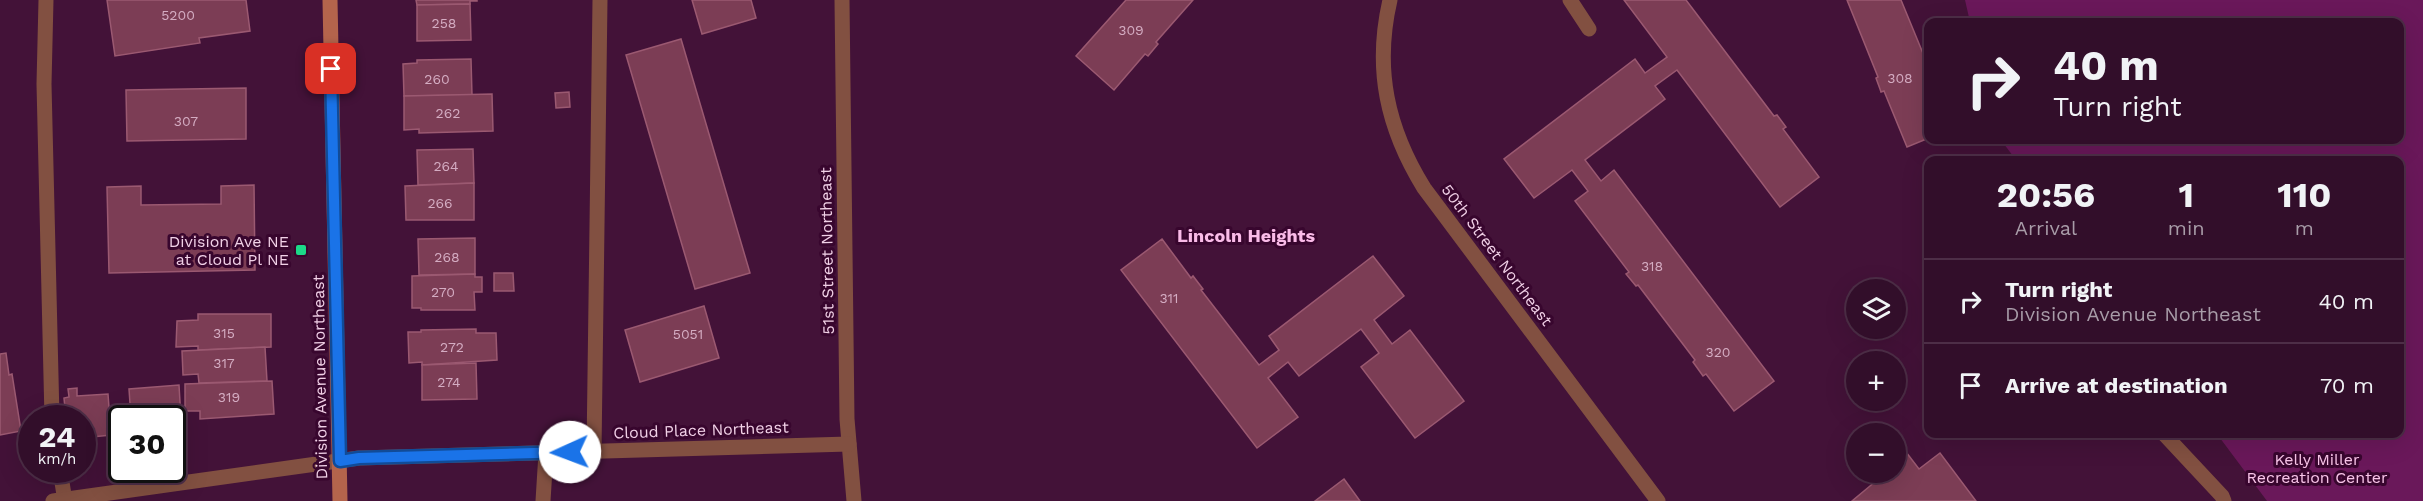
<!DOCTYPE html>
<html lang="en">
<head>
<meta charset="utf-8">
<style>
	body { margin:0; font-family:"Work Sans",sans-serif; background:#3a1732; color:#f1f3f6; height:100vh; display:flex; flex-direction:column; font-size:22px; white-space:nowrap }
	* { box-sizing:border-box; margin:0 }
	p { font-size:20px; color:#a89ca8 }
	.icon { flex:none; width:33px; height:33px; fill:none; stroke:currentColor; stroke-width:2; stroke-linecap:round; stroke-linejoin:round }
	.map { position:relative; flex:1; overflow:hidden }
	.drawer { position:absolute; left:1924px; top:156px; width:480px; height:282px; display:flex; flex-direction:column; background:#320e2a; border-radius:12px; box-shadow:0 6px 24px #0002,0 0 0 2px #4d2e47 }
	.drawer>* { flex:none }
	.hud { position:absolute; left:1924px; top:18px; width:480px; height:126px; border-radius:12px; box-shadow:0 6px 24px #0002,0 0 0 2px #4d2e47; background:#320e2a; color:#f1f3f6; overflow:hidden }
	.controls { position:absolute; left:1846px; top:279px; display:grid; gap:12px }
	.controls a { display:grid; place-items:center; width:60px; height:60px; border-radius:50%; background:#320e2a; box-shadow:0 6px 24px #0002,0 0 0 2px #4d2e47; font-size:30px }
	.speed { position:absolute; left:18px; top:405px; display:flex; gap:12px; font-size:30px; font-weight:700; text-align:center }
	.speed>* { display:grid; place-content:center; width:78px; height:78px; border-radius:50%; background:#320e2a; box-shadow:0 6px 24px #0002,0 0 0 2px #4d2e47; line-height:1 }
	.speed small { font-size:15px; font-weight:400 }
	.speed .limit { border:3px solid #111; border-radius:9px; background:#fff; color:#111 }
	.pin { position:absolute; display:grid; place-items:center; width:51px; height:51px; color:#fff; margin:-26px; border-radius:12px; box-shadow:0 3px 9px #0006 }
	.me { position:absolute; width:66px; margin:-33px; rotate:268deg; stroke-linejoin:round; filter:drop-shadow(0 0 4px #0008) }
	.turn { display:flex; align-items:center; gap:21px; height:126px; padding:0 30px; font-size:27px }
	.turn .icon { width:78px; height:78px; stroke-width:2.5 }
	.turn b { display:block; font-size:42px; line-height:51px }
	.eta { display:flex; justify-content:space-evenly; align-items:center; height:102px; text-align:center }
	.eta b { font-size:36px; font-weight:700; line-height:42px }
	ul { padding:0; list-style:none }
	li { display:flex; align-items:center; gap:18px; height:84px; padding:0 30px; border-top:2px solid #4d2e47 }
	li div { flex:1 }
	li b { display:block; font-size:22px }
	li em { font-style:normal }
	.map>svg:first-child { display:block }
	.green { fill:#6a185a }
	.building { fill:#7c3d55; stroke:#9b5971; stroke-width:1.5 }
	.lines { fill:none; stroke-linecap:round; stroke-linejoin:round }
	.lane { stroke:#825041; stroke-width:15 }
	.street { stroke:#825041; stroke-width:15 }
	.secondary { stroke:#b4644c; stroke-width:15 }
	.route-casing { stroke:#114b97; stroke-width:15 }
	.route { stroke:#1a73e8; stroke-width:10 }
	.poi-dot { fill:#1cd988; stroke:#38062e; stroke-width:2 }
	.labels { text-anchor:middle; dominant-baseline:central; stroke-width:6; stroke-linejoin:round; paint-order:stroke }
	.number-label { font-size:14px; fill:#d4acc2 }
	.poi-label { font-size:16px; fill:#f1d1e7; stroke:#38062e; text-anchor:end }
	.street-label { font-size:16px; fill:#f1d1e7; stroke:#38062e }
	.park-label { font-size:16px; fill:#f9c4e9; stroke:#38062e }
	.neighbourhood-label { font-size:18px; font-weight:bold; fill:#fabbe8; stroke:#38062e }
</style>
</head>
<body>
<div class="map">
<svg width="2423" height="501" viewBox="0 0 2423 501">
	<rect width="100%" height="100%" fill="#431238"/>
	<path class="green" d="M1965 0H2423V501H2267L2217 434H2400V160H2016L2001 140H2400V22H1970Z"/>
	<g class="building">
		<path d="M107 0H246L250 31 199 38 200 43 115 56Z"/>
		<path d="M416 0H477V1H470V4L417 5Z"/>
		<path d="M692 0H751L756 18 702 34Z"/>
		<path d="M1126 0H1193L1156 42 1158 44 1148 56 1145 54 1114 90 1076 56Z"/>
		<path d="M1624 0H1686L1774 116 1777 115 1786 127 1783 129 1819 177 1780 207 1677 70 1655 86 1665 99 1585 160 1601 181 1614 170 1774 381 1734 411 1706 374 1703 376 1693 362 1695 360 1638 285 1636 286 1626 274 1629 272 1575 201 1588 191 1572 170 1534 198 1504 159 1635 59 1645 73 1667 57Z"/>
		<path d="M1847 0H1901L1929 68V138L1907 147 1884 91 1881 92 1880 89 1876 78 1878 77Z"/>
		<path d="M470 4 471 40 417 41V5Z"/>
		<path d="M681 39 750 273 695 289 626 55Z"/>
		<path d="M471 59 472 95 404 96 403 64 417 63V60Z"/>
		<path d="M246 88V139L127 141 126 90Z"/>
		<path d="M569 92 570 107 556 108 555 93Z"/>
		<path d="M492 94 493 131 419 133V129L404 130V96Z"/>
		<path d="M473 149 474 183 418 185 417 150Z"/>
		<path d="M474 183V220H406L405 186Z"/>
		<path d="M254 185 255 270 109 273 107 187 141 186V205L221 204V186Z"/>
		<path d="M475 238V274L419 275 418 239Z"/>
		<path d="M1162 239 1191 278 1193 276 1203 289 1201 290 1259 365 1279 350 1269 336 1373 256 1404 296 1374 320 1392 344 1410 330 1464 401 1415 438 1361 367 1379 353 1361 329 1299 376 1288 362 1268 378 1298 417 1257 448 1121 270Z"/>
		<path d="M494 273H513L514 291H494Z"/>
		<path d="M475 274V277H482V292H474L475 310H421V308H412V276Z"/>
		<path d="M704 306 719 358 640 382 625 330Z"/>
		<path d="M198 314H271V347L198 350V346L176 347 177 321 198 320Z"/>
		<path d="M476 329V333H496L497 360 422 365V362L409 363 408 332H421V330Z"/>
		<path d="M265 347 267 381 199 383 198 374 183 375 182 351Z"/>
		<path d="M6 353 9 375 12 374 21 431 0 435V354Z"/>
		<path d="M476 363 477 399 422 400V365Z"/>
		<path d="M272 381 274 414 200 419V411H185V384Z"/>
		<path d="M179 385 181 419 131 418 129 389Z"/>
		<path d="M77 388V396L108 394 111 435 82 438V418H66L64 398 69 397 68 389Z"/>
		<path d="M1906 452 1919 469 1940 453 1976 501H1852L1882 476V472H1896V459Z"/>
		<path d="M1344 479 1360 501H1315Z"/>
	</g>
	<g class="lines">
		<g class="lane">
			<path d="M46 0 44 84 52 418"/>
			<path d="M1570 0 1589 29"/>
			<path d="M2164 434 2222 496 2224 501"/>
			<path d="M594 451 600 0"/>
			<path d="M60 470 65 501"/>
			<path d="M543 501 546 453"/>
		</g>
		<g class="street">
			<path d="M842 0 847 419 854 501"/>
			<path d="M1390 0C1374 69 1387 128 1424 188L1658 501"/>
			<path d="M53 501 359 458 849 444"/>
		</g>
		<path class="secondary" d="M330 0 340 501"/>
	</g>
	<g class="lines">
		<defs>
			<path id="route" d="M331 69 340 461 359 458 570 452"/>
		</defs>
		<use href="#route" class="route-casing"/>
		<use href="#route" class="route"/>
	</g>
	<rect class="poi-dot" x="295" y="244" width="12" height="12" rx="3"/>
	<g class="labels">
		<g class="number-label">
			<text x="178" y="15">5200</text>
			<text x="444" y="23">258</text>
			<text x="1131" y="30">309</text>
			<text x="1900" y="78">308</text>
			<text x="437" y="79">260</text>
			<text x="448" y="113">262</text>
			<text x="186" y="121">307</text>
			<text x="446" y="166">264</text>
			<text x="440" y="203">266</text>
			<text x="447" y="257">268</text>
			<text x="1652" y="266">318</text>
			<text x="443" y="292">270</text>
			<text x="1169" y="298">311</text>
			<text x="224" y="333">315</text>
			<text x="688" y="334">5051</text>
			<text x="452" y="347">272</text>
			<text x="1718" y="352">320</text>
			<text x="224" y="363">317</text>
			<text x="449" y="382">274</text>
			<text x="229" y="397">319</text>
		</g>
		<g class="poi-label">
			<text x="289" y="241">Division Ave NE<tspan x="289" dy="18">at Cloud Pl NE</tspan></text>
		</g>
		<g class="street-label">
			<text transform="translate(827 251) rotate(-91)">51st Street Northeast</text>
			<text transform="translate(1497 255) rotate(53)">50th Street Northeast</text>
			<text transform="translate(320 377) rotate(-91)">Division Avenue Northeast</text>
			<text transform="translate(701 430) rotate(-2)">Cloud Place Northeast</text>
		</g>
		<g class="park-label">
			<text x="2317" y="459">Kelly Miller<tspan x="2317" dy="18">Recreation Center</tspan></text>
		</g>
		<g class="neighbourhood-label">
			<text x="1246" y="235">Lincoln Heights</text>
		</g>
	</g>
</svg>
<div class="controls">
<a><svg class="icon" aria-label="layers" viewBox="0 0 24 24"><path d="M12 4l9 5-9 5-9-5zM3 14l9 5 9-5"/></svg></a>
<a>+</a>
<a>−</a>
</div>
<div class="speed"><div>24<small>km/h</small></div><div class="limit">30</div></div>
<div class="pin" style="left:331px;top:69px;background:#d93025"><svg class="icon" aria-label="arrive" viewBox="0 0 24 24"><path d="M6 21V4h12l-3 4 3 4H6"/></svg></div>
<svg class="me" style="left:570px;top:452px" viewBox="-20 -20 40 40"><circle r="19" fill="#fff"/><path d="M0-13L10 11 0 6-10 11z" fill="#1a73e8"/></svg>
<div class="hud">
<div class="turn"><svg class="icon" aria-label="right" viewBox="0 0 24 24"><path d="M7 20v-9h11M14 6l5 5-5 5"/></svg><div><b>40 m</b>Turn right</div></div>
</div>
<section class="drawer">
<div class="eta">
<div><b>20:56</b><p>Arrival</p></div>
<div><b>1</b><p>min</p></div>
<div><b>110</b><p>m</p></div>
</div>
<ul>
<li><svg class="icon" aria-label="right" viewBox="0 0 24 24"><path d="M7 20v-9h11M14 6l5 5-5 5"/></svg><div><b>Turn right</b><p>Division Avenue Northeast</p></div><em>40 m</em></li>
<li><svg class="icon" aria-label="arrive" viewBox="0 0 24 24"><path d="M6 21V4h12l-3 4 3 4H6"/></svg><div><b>Arrive at destination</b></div><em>70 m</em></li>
</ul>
</section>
</div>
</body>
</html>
